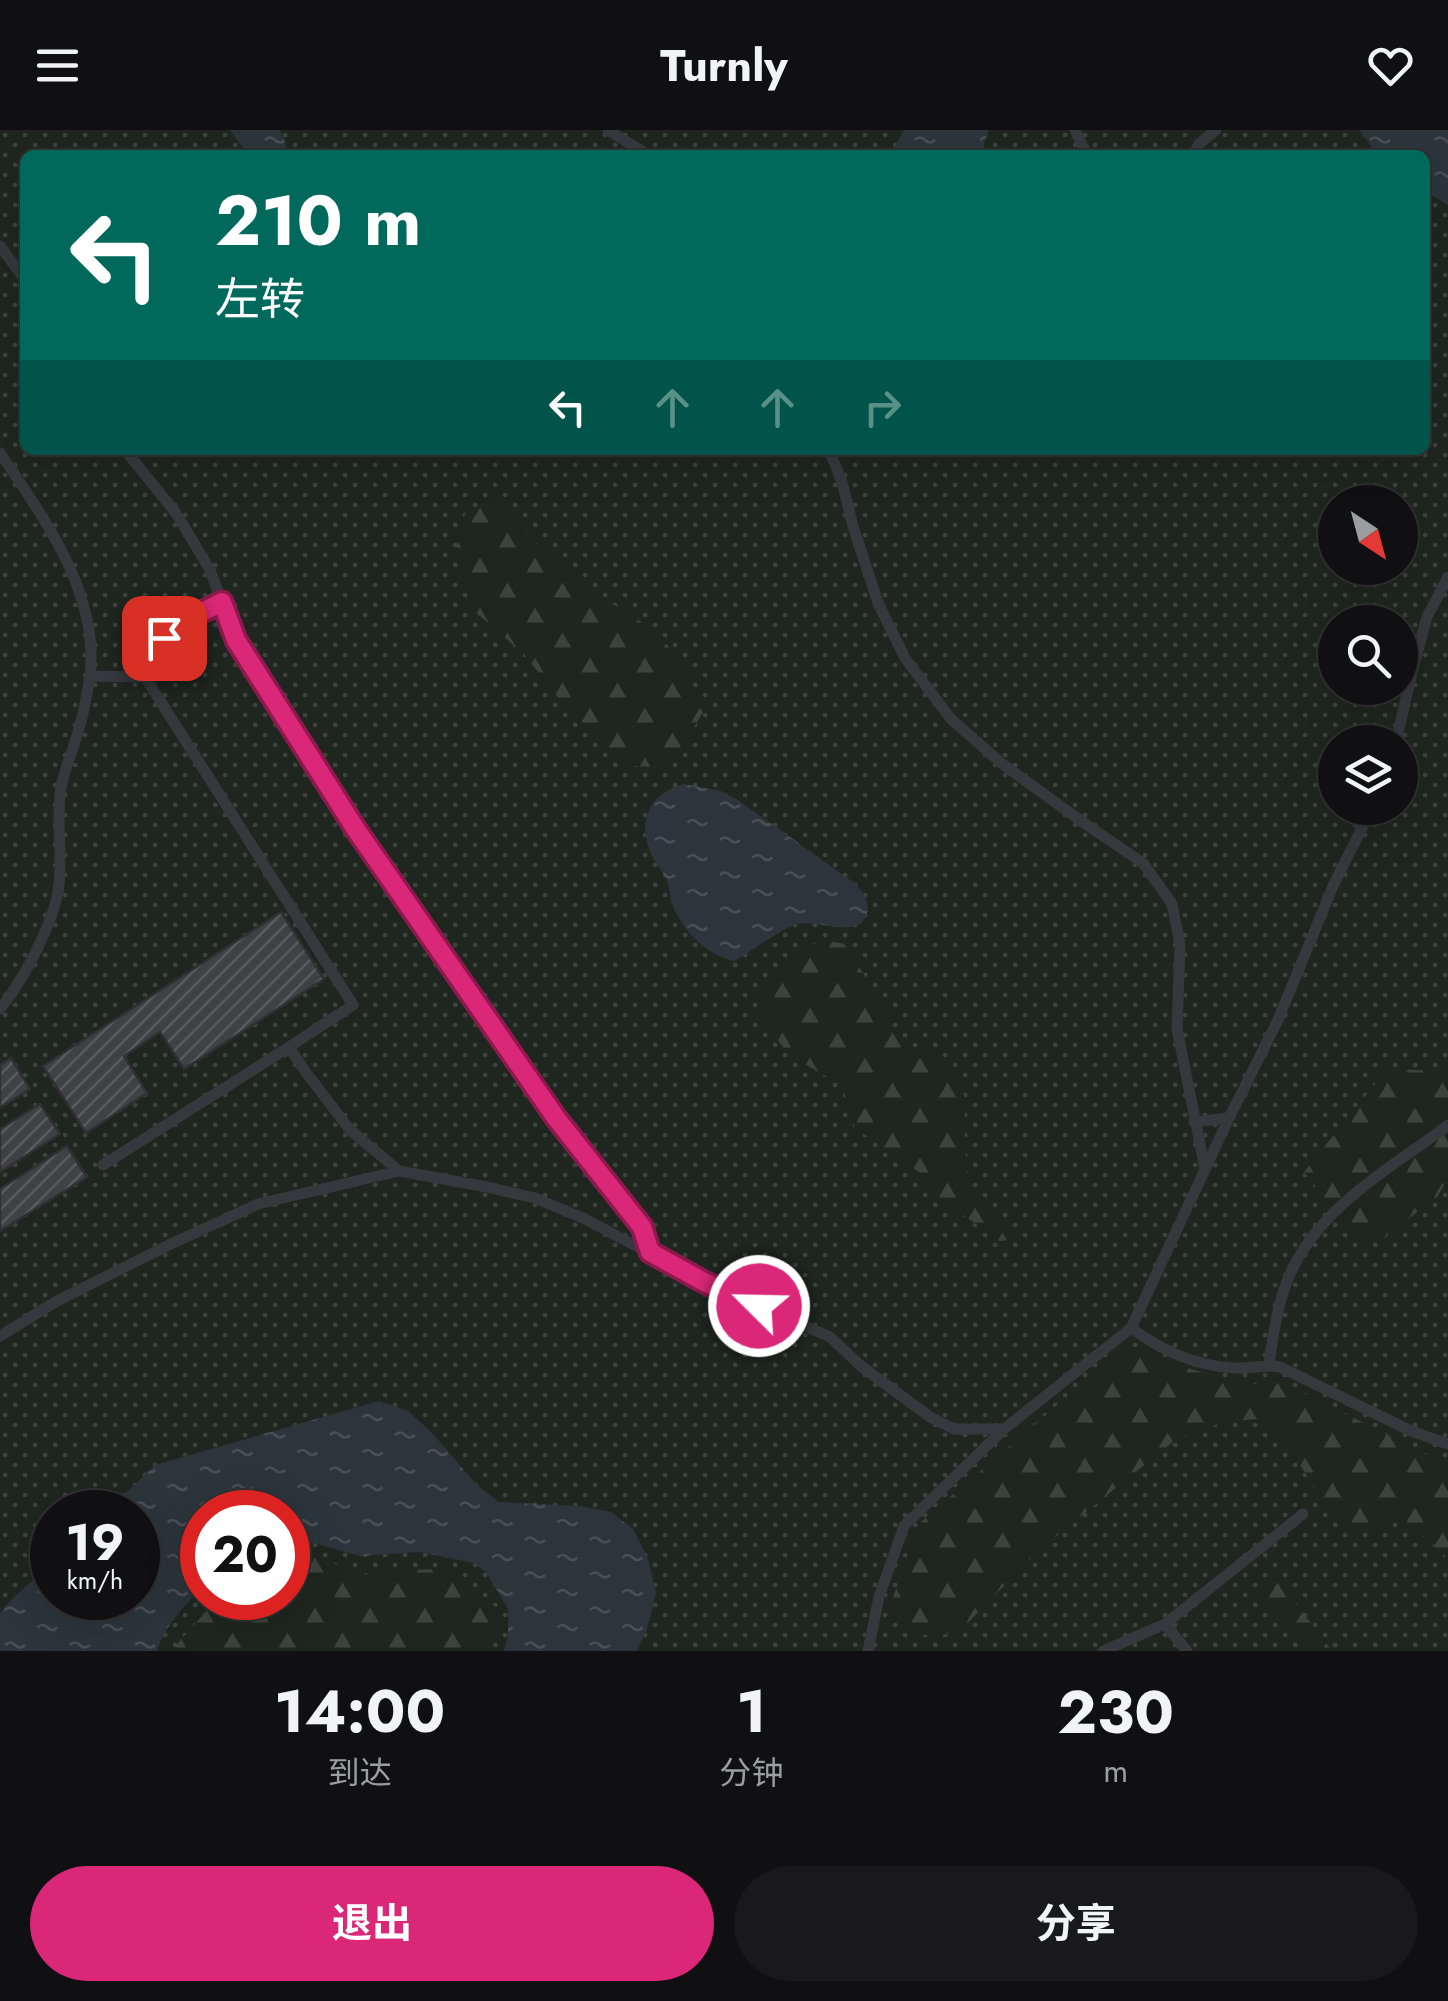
<!DOCTYPE html>
<html lang="zh">
<head>
<meta charset="utf-8">
<style>
	body { margin:0; font-family:Jost,"Noto Sans SC",sans-serif; background:#19191b; color:#f1f3f6; height:100vh; display:flex; flex-direction:column; font-size:38px; white-space:nowrap }
	* { box-sizing:border-box; margin:0 }
	p { font-size:32px; color:#9c9d9f }
	.icon { flex:none; width:55px; height:55px; fill:none; stroke:currentColor; stroke-width:2; stroke-linecap:round; stroke-linejoin:round }
	.map { position:relative; height:1521px; overflow:hidden }
	.side { display:flex; flex-direction:column; background:#101012; flex:1 }
	.side>* { flex:none }
	.hud { position:absolute; left:20px; top:20px; width:1410px; height:305px; border-radius:15px; box-shadow:0 10px 40px #0002,0 0 0 2px #303032; background:#00695c; color:#fff; overflow:hidden }
	.needle { width:65px; rotate:144deg }
	.controls { position:absolute; left:1318px; top:355px; display:grid; gap:20px }
	.controls a { display:grid; place-items:center; width:100px; height:100px; border-radius:50%; background:#101012; box-shadow:0 10px 40px #0002,0 0 0 2px #303032; font-size:50px }
	.speed { position:absolute; left:30px; top:1360px; display:flex; gap:20px; font-size:50px; font-weight:700; text-align:center }
	.speed>* { display:grid; place-content:center; width:130px; height:130px; border-radius:50%; background:#101012; box-shadow:0 10px 40px #0002,0 0 0 2px #303032; line-height:1 }
	.speed small { font-size:25px; font-weight:400 }
	.speed .limit { border:15px solid #d22; background:#fff; color:#111 }
	.pin { position:absolute; display:grid; place-items:center; width:85px; height:85px; color:#fff; margin:-42px; border-radius:20px; box-shadow:0 5px 15px #0006 }
	.me { position:absolute; width:110px; margin:-55px; rotate:293deg; stroke-linejoin:round; filter:drop-shadow(0 0 8px #0008) }
	.turn { display:flex; align-items:center; gap:35px; height:210px; padding:0 30px; font-size:45px }
	.turn .icon { width:130px; height:130px; stroke-width:2.5 }
	.turn b { display:block; font-size:70px; line-height:85px }
	.lanes { display:flex; align-items:center; height:95px; padding:0 30px; background:#0003; justify-content:center; gap:50px; direction:ltr }
	.lanes .off { opacity:.35 }
	.eta { display:flex; justify-content:space-evenly; align-items:center; height:170px; text-align:center }
	.eta b { font-size:60px; font-weight:700; line-height:70px }
	.action { display:flex; gap:20px; margin-top:auto; padding:20px 30px }
	.action a { flex:1; height:115px; border-radius:60px; background:#db2777; color:#fff; font-size:40px; font-weight:700; line-height:115px; text-align:center }
	.action a+a { background:#19191b; color:#f1f3f6 }
	header { display:flex; justify-content:space-between; align-items:center; height:130px; padding:0 30px; background:#101012; font-size:45px; font-weight:700 }
	.map>svg:first-child { display:block }
	.green { fill:url(#green-dots); fill-rule:evenodd }
	.forest { fill:url(#forest-firs) }
	.water { fill:url(#water-ripples) }
	.building { fill:url(#building-hatch); stroke:#303034; stroke-width:2.5 }
	.lines { fill:none; stroke-linecap:round; stroke-linejoin:round }
	.service { stroke:#37383d; stroke-width:11 }
	.route-casing { stroke:#8e194d; stroke-width:25 }
	.route { stroke:#db2777; stroke-width:18 }
</style>
</head>
<body>
<header><svg class="icon" aria-label="menu" viewBox="0 0 24 24"><path d="M4 6h16M4 12h16M4 18h16"/></svg>Turnly<svg class="icon" aria-label="heart" viewBox="0 0 24 24"><path d="M12 20l-8-8c-3-5 5-10 8-4 3-6 11-1 8 4z"/></svg></header>
<div class="map">
<svg width="1448" height="1521" viewBox="0 0 1448 1521">
	<defs>
		<pattern id="green-dots" width="8" height="8" patternUnits="userSpaceOnUse" patternTransform="scale(2.5)"><rect width="8" height="8" fill="#1e261f"/><path d="M2 2h.1M6 6h.1" fill="none" stroke="#3c433d" stroke-width="1.8" stroke-linecap="round"/></pattern>
		<pattern id="forest-firs" width="22" height="20" patternUnits="userSpaceOnUse" patternTransform="scale(2.5)"><rect width="22" height="20" fill="#1e261f"/><path d="M5 1l3.5 6h-7zM16 11l3.5 6h-7z" fill="#3c433d"/></pattern>
		<pattern id="water-ripples" width="26" height="14" patternUnits="userSpaceOnUse" patternTransform="scale(2.5)"><rect width="26" height="14" fill="#2c353c"/><path d="M2 4q2-2 4 0t4 0M15 11q2-2 4 0t4 0" fill="none" stroke="#485056"/></pattern>
		<pattern id="building-hatch" width="6" height="6" patternUnits="userSpaceOnUse" patternTransform="scale(2.5)"><rect width="6" height="6" fill="#404145"/><path d="M-1 1l2-2M0 6l6-6M5 7l2-2" fill="none" stroke="#595a5e"/></pattern>
	</defs>
	<rect width="100%" height="100%" fill="#161618"/>
	<path class="green" d="M0 0H1448V1521H0ZM25 25H1425V320H25ZM1335 372H1400V438H1335ZM1335 492H1400V558H1335ZM1335 612H1400V678H1335ZM52 1382H138V1468H52ZM202 1382H288V1468H202Z"/>
	<g class="forest">
		<path d="M496 368 530 408 584 456 657 502 688 541 703 582 688 608 684 621 661 637 622 636 585 602 524 524 473 480 455 423 465 384Z"/>
		<path d="M824 810 845 814 883 875 898 909 956 938 965 969V1015L969 1054 1011 1099V1110L1000 1111 932 1063 919 1042 855 998 841 955 789 925 758 883 759 856 793 822Z"/>
		<path d="M1387 939 1444 941 1448 944V1049L1437 1067 1379 1111 1359 1113 1304 1042Z"/>
		<path d="M1139 1216 1185 1237 1245 1256 1276 1249 1448 1335V1429L1431 1411 1398 1391 1347 1405 1268 1288 1223 1292 1174 1311 1040 1419 957 1504 921 1505 890 1475 921 1392 1119 1222Z"/>
		<path d="M288 1424 315 1427 368 1445 408 1440 446 1439 495 1476 499 1496 491 1521H176L177 1514 218 1468H288Z"/>
		<path d="M1272 1442 1332 1521H1304L1294 1505 1256 1459Z"/>
	</g>
	<g class="water">
		<path d="M230 0H280L286 14 285 25H248Z"/>
		<path d="M904 0H989L984 13 985 25H890Z"/>
		<path d="M1359 0H1448V75L1425 61V25H1378Z"/>
		<path d="M684 654 721 661 738 670 853 752C862 761 872 771 866 786 856 810 815 787 794 795 773 804 754 820 734 831 705 824 685 803 673 776 669 766 670 755 665 746 661 739 655 733 652 726 636 693 649 663 684 654Z"/>
		<path d="M379 1271 408 1281 434 1305 475 1353 498 1372 580 1376 611 1382 633 1399 648 1429 656 1463 647 1499 637 1521H504L508 1507V1479L486 1442 474 1433 420 1422 360 1426 288 1406V1382H202V1457C185 1475 164 1497 157 1521H0V1483L11 1470 52 1433V1468H138V1382H106L155 1335Z"/>
	</g>
	<g class="building">
		<path d="M281 782 324 849 184 939 160 902 124 926 147 963 86 1003 43 936Z"/>
		<path d="M11 928 30 959 0 978V935Z"/>
		<path d="M40 974 60 1004 0 1042V999Z"/>
		<path d="M67 1016 87 1047 0 1101V1059Z"/>
	</g>
	<g class="lines">
		<g class="service">
			<path d="M608 0 648 25"/>
			<path d="M1075 0 1087 25"/>
			<path d="M1193 25 1199 14 1216 0"/>
			<path d="M0 116 25 150"/>
			<path d="M125 320 176 383 210 440 236 510 355 698 556 988 641 1097 650 1122"/>
			<path d="M829 320 842 352 853 396 878 473 905 528 951 589 1001 633 1084 693 1143 733 1172 774 1180 815 1177 899 1205 1039"/>
			<path d="M0 323C45 389 103 469 89 552 86 570 83 588 77 605 72 624 62 644 60 664 57 694 62 725 59 755 55 791 23 851 0 879"/>
			<path d="M222 472C182 492 160 503 145 547L353 875 289 917 305 941 350 1000 399 1041"/>
			<path d="M90 546 145 547"/>
			<path d="M1396 612 1412 542 1427 487 1448 447"/>
			<path d="M1194 992 1229 988"/>
			<path d="M103 1035 289 917"/>
			<path d="M1131 1198 1229 988 1278 890 1333 756 1372 678"/>
			<path d="M0 1206 57 1171 171 1114 258 1074 399 1041 487 1057 535 1068 585 1089 704 1152 830 1207 861 1236 930 1287 954 1299H1004"/>
			<path d="M1269 1235C1272 1212 1275 1188 1282 1166 1305 1084 1385 1043 1448 995"/>
			<path d="M1165 1494 1187 1521"/>
			<path d="M868 1521 879 1467 904 1396 1004 1299 1131 1198C1163 1221 1193 1235 1233 1238 1249 1239 1264 1234 1280 1237L1411 1301 1448 1314"/>
			<path d="M1103 1521 1165 1494 1303 1384"/>
		</g>
	</g>
	<g class="lines">
		<defs>
			<path id="route" d="M164 508 194 486 222 472 236 510 355 698 556 988 642 1097 650 1122 704 1152 759 1176"/>
		</defs>
		<use href="#route" class="route-casing"/>
		<use href="#route" class="route"/>
	</g>
</svg>
<div class="controls">
<a><svg class="needle" viewBox="-14 -14 28 28"><path d="M0-13l5 13h-10z" fill="#e53935"/><path d="M0 13l5-13h-10z" fill="#9c9d9f"/></svg></a>
<a><svg class="icon" aria-label="search" viewBox="0 0 24 24"><circle cx="10" cy="10" r="6"/><path d="M15 15l6 6"/></svg></a>
<a><svg class="icon" aria-label="layers" viewBox="0 0 24 24"><path d="M12 4l9 5-9 5-9-5zM3 14l9 5 9-5"/></svg></a>
</div>
<div class="speed"><div>19<small>km/h</small></div><div class="limit">20</div></div>
<div class="pin" style="left:164px;top:508px;background:#d93025"><svg class="icon" aria-label="arrive" viewBox="0 0 24 24"><path d="M6 21V4h12l-3 4 3 4H6"/></svg></div>
<svg class="me" style="left:759px;top:1176px" viewBox="-20 -20 40 40"><circle r="17" fill="#db2777" stroke="#fff" stroke-width="3"/><path d="M0-11L8 9 0 5-8 9z" fill="#fff"/></svg>
<div class="hud">
<div class="turn"><svg class="icon" aria-label="left" viewBox="0 0 24 24"><path d="M17 20v-9H6M10 6l-5 5 5 5"/></svg><div><b>210 m</b>左转</div></div>
<div class="lanes"><svg class="icon" aria-label="left" viewBox="0 0 24 24"><path d="M17 20v-9H6M10 6l-5 5 5 5"/></svg><svg class="icon off" aria-label="ahead" viewBox="0 0 24 24"><path d="M12 20V5M6 11l6-6 6 6"/></svg><svg class="icon off" aria-label="ahead" viewBox="0 0 24 24"><path d="M12 20V5M6 11l6-6 6 6"/></svg><svg class="icon off" aria-label="right" viewBox="0 0 24 24"><path d="M7 20v-9h11M14 6l5 5-5 5"/></svg></div>
</div>
</div>
<section class="side">
<div class="eta">
<div><b>14:00</b><p>到达</p></div>
<div><b>1</b><p>分钟</p></div>
<div><b>230</b><p>m</p></div>
</div>
<div class="action"><a>退出</a><a>分享</a></div>
</section>
</body>
</html>
